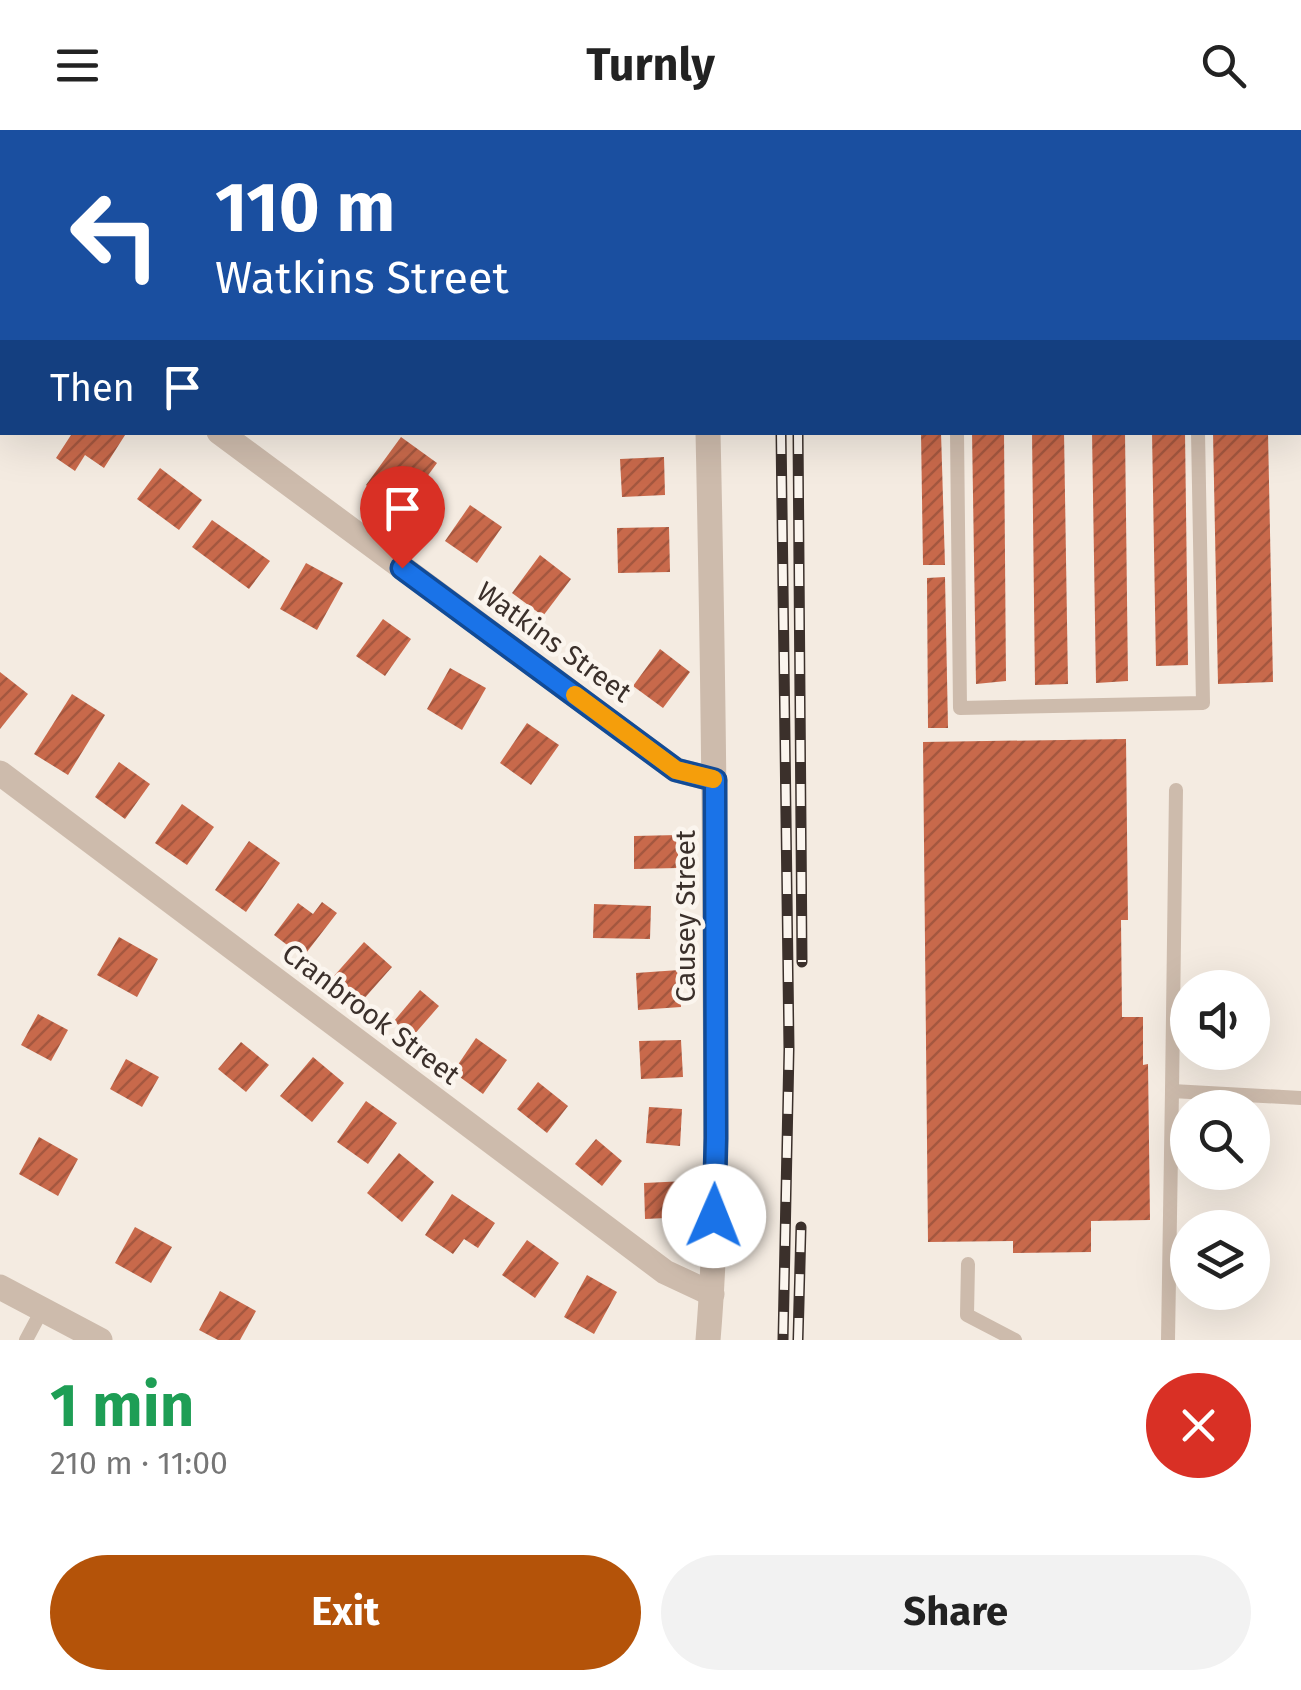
<!DOCTYPE html>
<html lang="en">
<head>
<meta charset="utf-8">
<style>
	body { margin:0; font-family:"Fira Sans",sans-serif; background:#f2f2f2; color:#222; height:100vh; display:flex; flex-direction:column; font-size:38px; white-space:nowrap }
	* { box-sizing:border-box; margin:0 }
	p { font-size:32px; color:#767676 }
	.icon { flex:none; width:55px; height:55px; fill:none; stroke:currentColor; stroke-width:2; stroke-linecap:round; stroke-linejoin:round }
	.map { position:relative; height:1210px; overflow:hidden }
	.sheet { display:flex; flex-direction:column; background:#fff; flex:1 }
	.sheet>* { flex:none }
	.guide { position:absolute; left:0px; top:0px; width:1302px; height:305px; box-shadow:0 10px 40px #0002; background:#1a4fa0; color:#fff; overflow:hidden }
	.tools { position:absolute; left:1170px; top:840px; display:grid; gap:20px }
	.tools a { display:grid; place-items:center; width:100px; height:100px; border-radius:50%; background:#fff; box-shadow:0 10px 40px #0002; font-size:50px }
	.pin { position:absolute; display:grid; place-items:center; width:85px; height:85px; color:#fff; margin:-102px -42px; border-radius:50% 50% 50% 0; rotate:-45deg; box-shadow:0 0 10px #0007 }
	.pin .icon { rotate:45deg }
	.me { position:absolute; width:110px; margin:-55px; rotate:1deg; stroke-linejoin:round; filter:drop-shadow(0 0 8px #0008) }
	.turn { display:flex; align-items:center; gap:35px; height:210px; padding:0 50px; font-size:45px }
	.turn .icon { width:130px; height:130px; stroke-width:2.5 }
	.turn b { display:block; font-size:70px; line-height:85px }
	.then { display:flex; align-items:center; height:95px; padding:0 50px; background:#0003; gap:20px; font-size:38px }
	.round { display:grid; place-items:center; flex:none; width:105px; height:105px; border-radius:52px; background:#f2f2f2 }
	.summary { display:flex; align-items:center; justify-content:space-between; height:170px; padding:0 50px }
	h1 { font-size:60px; font-weight:700; line-height:75px; color:#1e9e55 }
	.button { display:flex; gap:20px; margin-top:auto; padding:20px 50px }
	.button a { flex:1; height:115px; border-radius:60px; background:#b45309; color:#fff; font-size:40px; font-weight:700; line-height:115px; text-align:center }
	.button a+a { background:#f2f2f2; color:#222 }
	header { display:flex; justify-content:space-between; align-items:center; height:130px; padding:0 50px; background:#fff; font-size:45px; font-weight:700 }
	.map>svg:first-child { display:block }
	.building { fill:url(#building-hatch) }
	.lines { fill:none; stroke-linecap:round; stroke-linejoin:round }
	.lane { stroke:#cdbbac; stroke-width:14 }
	.street { stroke:#cdbbac; stroke-width:25 }
	.rail-casing { stroke:#3b302b; stroke-width:11 }
	.rail { stroke:#fbf5ee; stroke-width:8; stroke-dasharray:22; stroke-linecap:butt }
	.route-casing { stroke:#114b97; stroke-width:25 }
	.route { stroke:#1a73e8; stroke-width:18 }
	.slow { stroke:#f59e0b; stroke-width:18 }
	.labels { text-anchor:middle; dominant-baseline:central; stroke-width:9; stroke-linejoin:round; paint-order:stroke }
	.street-label { font-size:28px; fill:#3b302b; stroke:#fbf5ee }
</style>
</head>
<body>
<header><svg class="icon" aria-label="menu" viewBox="0 0 24 24"><path d="M4 6h16M4 12h16M4 18h16"/></svg>Turnly<svg class="icon" aria-label="search" viewBox="0 0 24 24"><circle cx="10" cy="10" r="6"/><path d="M15 15l6 6"/></svg></header>
<div class="map">
<svg width="1301" height="1210" viewBox="0 0 1301 1210">
	<defs>
		<pattern id="building-hatch" width="6" height="6" patternUnits="userSpaceOnUse" patternTransform="scale(2.5)"><rect width="6" height="6" fill="#c8694b"/><path d="M-1 1l2-2M0 6l6-6M5 7l2-2" fill="none" stroke="#a4573f"/></pattern>
	</defs>
	<rect width="100%" height="100%" fill="#f4ebe1"/>
	<g class="building">
		<path d="M73 302H127L104 338 85 325 75 341 56 328Z"/>
		<path d="M921 302H941L945 435H923Z"/>
		<path d="M972 302H1004L1006 551 976 554Z"/>
		<path d="M1032 302H1064L1068 554 1035 555Z"/>
		<path d="M1092 302H1125L1128 551 1096 553Z"/>
		<path d="M1152 302H1185L1188 535 1156 536Z"/>
		<path d="M1213 302H1268L1273 552 1218 554Z"/>
		<path d="M401 307 437 333 402 381 366 355Z"/>
		<path d="M664 327 665 365 622 367 620 329Z"/>
		<path d="M160 338 202 370 179 400 137 369Z"/>
		<path d="M470 375 502 397 477 433 445 411Z"/>
		<path d="M212 390 270 431 249 459 192 417Z"/>
		<path d="M669 397 670 442 618 443 617 398Z"/>
		<path d="M540 425 571 449 543 486 512 463Z"/>
		<path d="M306 433 343 453 317 500 280 479Z"/>
		<path d="M945 447 948 598H928L927 448Z"/>
		<path d="M383 489 411 509 385 546 356 526Z"/>
		<path d="M660 519 690 542 663 578 633 556Z"/>
		<path d="M450 538 486 558 462 600 427 579Z"/>
		<path d="M0 542 28 564 0 599Z"/>
		<path d="M72 564 105 585 68 645 34 624Z"/>
		<path d="M527 593 559 615 531 655 500 633Z"/>
		<path d="M1126 609 1128 790H1121L1122 887H1143V935L1148 934 1150 1090 1091 1091V1122L1013 1123V1111L928 1112 923 612Z"/>
		<path d="M119 632 150 654 125 689 95 667Z"/>
		<path d="M182 674 214 697 187 735 155 713Z"/>
		<path d="M678 705V738L634 739V706Z"/>
		<path d="M249 711 280 733 246 782 215 760Z"/>
		<path d="M322 772 337 783 303 827 274 805 298 773 313 784Z"/>
		<path d="M594 774 651 776 650 809 593 808Z"/>
		<path d="M119 807 158 829 137 867 97 845Z"/>
		<path d="M364 812 392 837 362 871 334 846Z"/>
		<path d="M679 840 681 877 638 880 636 843Z"/>
		<path d="M420 860 439 876 412 907 394 891Z"/>
		<path d="M38 884 68 900 51 931 21 915Z"/>
		<path d="M476 908 507 930 483 964 453 942Z"/>
		<path d="M681 910 683 947 641 949 639 911Z"/>
		<path d="M241 912 269 935 246 962 218 939Z"/>
		<path d="M313 927 344 953 312 992 280 966Z"/>
		<path d="M126 929 159 947 142 977 110 959Z"/>
		<path d="M538 952 568 976 547 1003 517 979Z"/>
		<path d="M366 971 397 993 368 1034 337 1012Z"/>
		<path d="M649 977 682 979 680 1016 646 1013Z"/>
		<path d="M39 1007 78 1029 58 1066 19 1044Z"/>
		<path d="M596 1009 622 1031 602 1056 575 1034Z"/>
		<path d="M399 1023 434 1052 402 1092 367 1063Z"/>
		<path d="M686 1051 687 1087 645 1089 644 1053Z"/>
		<path d="M452 1064 495 1093 478 1118 464 1109 453 1124 425 1105Z"/>
		<path d="M135 1097 172 1117 151 1153 115 1133Z"/>
		<path d="M527 1110 559 1133 535 1168 502 1145Z"/>
		<path d="M587 1145 617 1162 594 1204 564 1187Z"/>
		<path d="M220 1161 256 1181 240 1210H218L199 1200Z"/>
	</g>
	<g class="lines">
		<g class="lane">
			<path d="M1083 2V0"/>
			<path d="M957 302 960 578 1203 573 1198 302"/>
			<path d="M1172 961 1176 660"/>
			<path d="M968 1134 967 1185 1015 1210"/>
			<path d="M26 1210 42 1180"/>
			<path d="M1168 1210 1172 961 1301 968"/>
		</g>
		<g class="street">
			<path d="M507 0 511 2"/>
			<path d="M0 141 2 142"/>
			<path d="M219 302 676 640 715 650"/>
			<path d="M0 643 665 1142 712 1164"/>
			<path d="M0 1157 100 1210"/>
			<path d="M708 1210C718 1092 716 973 715 855 715 671 712 487 708 302"/>
		</g>
		<defs>
			<g id="rail">
				<path d="M779 0V2"/>
				<path d="M795 0V2"/>
				<path d="M781 302 789 919 783 1210"/>
				<path d="M798 302 802 832"/>
				<path d="M798 1210 801 1097"/>
			</g>
		</defs>
		<use href="#rail" class="rail-casing"/>
		<use href="#rail" class="rail"/>
	</g>
	<g class="lines">
		<defs>
			<path id="route" d="M402 438 676 640 715 650 716 1008 714 1086"/>
		</defs>
		<use href="#route" class="route-casing"/>
		<use href="#route" class="route"/>
		<path class="slow" d="M575 565 676 640 713 649"/>
	</g>
	<g class="labels">
		<g class="street-label">
			<text transform="translate(554 512) rotate(36)">Watkins Street</text>
			<text transform="translate(685 786) rotate(-90)">Causey Street</text>
			<text transform="translate(371 884) rotate(37)">Cranbrook Street</text>
		</g>
	</g>
</svg>
<div class="tools">
<a><svg class="icon" aria-label="sound" viewBox="0 0 24 24"><path d="M4 9h4l5-4v14l-5-4H4zM17 9q2 3 0 6"/></svg></a>
<a><svg class="icon" aria-label="search" viewBox="0 0 24 24"><circle cx="10" cy="10" r="6"/><path d="M15 15l6 6"/></svg></a>
<a><svg class="icon" aria-label="layers" viewBox="0 0 24 24"><path d="M12 4l9 5-9 5-9-5zM3 14l9 5 9-5"/></svg></a>
</div>
<div class="pin" style="left:402px;top:438px;background:#d93025"><svg class="icon" aria-label="arrive" viewBox="0 0 24 24"><path d="M6 21V4h12l-3 4 3 4H6"/></svg></div>
<svg class="me" style="left:714px;top:1086px" viewBox="-20 -20 40 40"><circle r="19" fill="#fff"/><path d="M0-13L10 11 0 6-10 11z" fill="#1a73e8"/></svg>
<div class="guide">
<div class="turn"><svg class="icon" aria-label="left" viewBox="0 0 24 24"><path d="M17 20v-9H6M10 6l-5 5 5 5"/></svg><div><b>110 m</b>Watkins Street</div></div>
<div class="then">Then<svg class="icon" aria-label="arrive" viewBox="0 0 24 24"><path d="M6 21V4h12l-3 4 3 4H6"/></svg></div>
</div>
</div>
<section class="sheet">
<div class="summary"><div><h1>1 min</h1><p>210 m · 11:00</p></div><a class="round" style="background:#d93025;color:#fff"><svg class="icon" aria-label="close" viewBox="0 0 24 24"><path d="M6 6l12 12M18 6L6 18"/></svg></a></div>
<div class="button"><a>Exit</a><a>Share</a></div>
</section>
</body>
</html>
